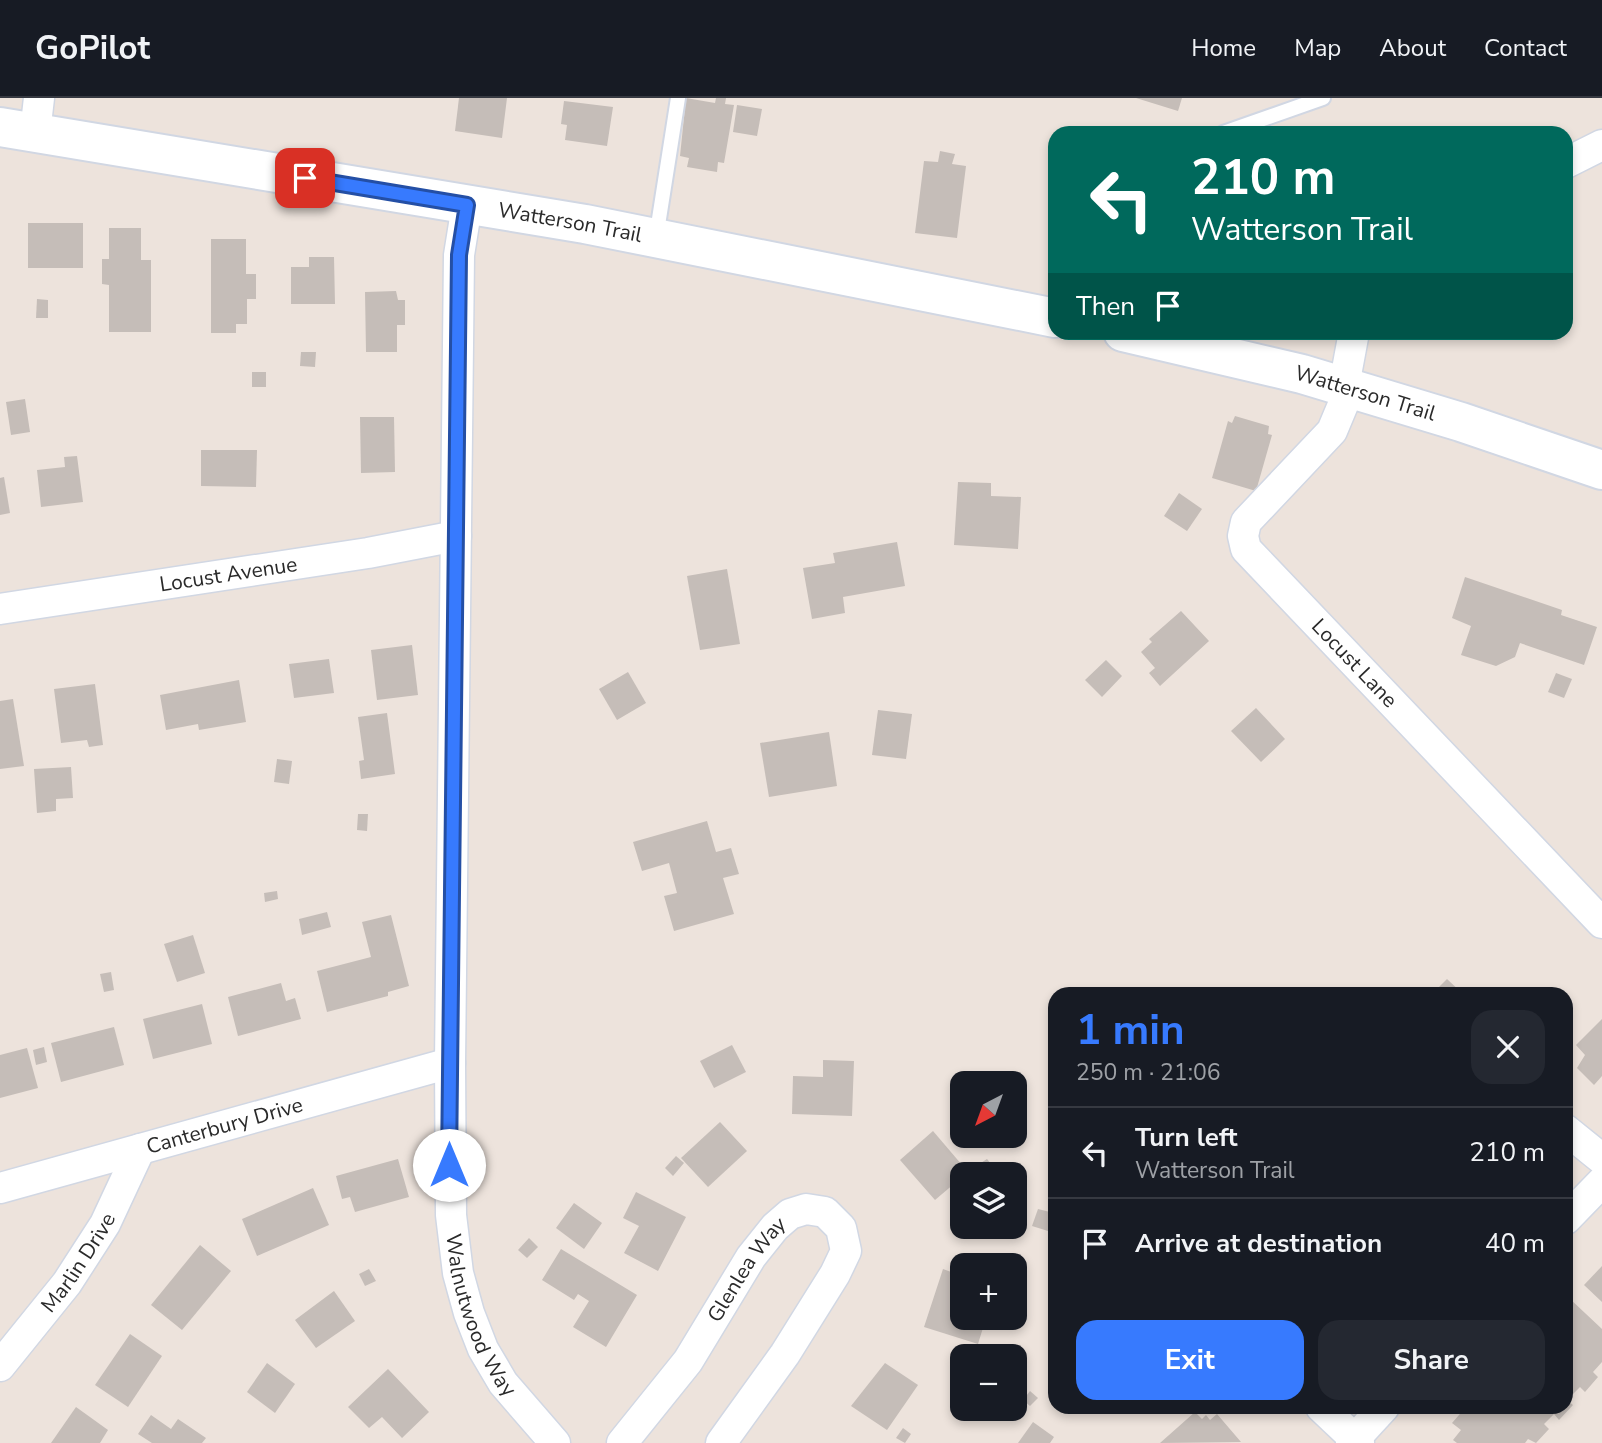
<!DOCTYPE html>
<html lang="en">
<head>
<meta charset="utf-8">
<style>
	body { margin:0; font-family:"Nunito Sans",sans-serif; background:#242831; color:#f1f3f6; height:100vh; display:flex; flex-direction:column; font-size:26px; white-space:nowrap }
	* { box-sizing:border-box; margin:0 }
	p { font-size:23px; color:#9ea1a6 }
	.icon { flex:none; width:38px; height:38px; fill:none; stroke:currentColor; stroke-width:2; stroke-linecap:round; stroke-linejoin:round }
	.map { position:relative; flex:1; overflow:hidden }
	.panel { position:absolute; left:1048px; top:889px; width:525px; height:427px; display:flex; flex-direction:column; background:#171b24; border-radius:21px; box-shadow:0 4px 10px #0003 }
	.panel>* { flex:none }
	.top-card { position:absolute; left:1048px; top:28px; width:525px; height:214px; border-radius:21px; box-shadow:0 4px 10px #0003; background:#00695c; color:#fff; overflow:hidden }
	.needle { width:46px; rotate:221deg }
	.buttons { position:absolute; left:950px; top:973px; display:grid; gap:14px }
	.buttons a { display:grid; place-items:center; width:77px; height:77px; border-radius:14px; background:#171b24; box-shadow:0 4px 10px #0003; font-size:35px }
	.pin { position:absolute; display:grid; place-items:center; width:60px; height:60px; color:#fff; margin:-30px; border-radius:14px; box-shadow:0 4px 10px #0006 }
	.me { position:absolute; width:77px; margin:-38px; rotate:0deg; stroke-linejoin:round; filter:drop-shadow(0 0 5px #0008) }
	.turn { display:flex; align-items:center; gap:24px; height:147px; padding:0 28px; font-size:32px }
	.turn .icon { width:91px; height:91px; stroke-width:2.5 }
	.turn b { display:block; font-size:49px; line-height:60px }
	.then { display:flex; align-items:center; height:66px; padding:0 28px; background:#0003; gap:14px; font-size:26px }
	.round { display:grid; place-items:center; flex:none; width:74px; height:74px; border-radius:21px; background:#242831 }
	.headline { display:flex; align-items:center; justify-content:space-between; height:119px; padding:0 28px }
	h1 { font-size:42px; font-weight:700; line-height:52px; color:#377afe }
	.primary-button { display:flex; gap:14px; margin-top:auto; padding:14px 28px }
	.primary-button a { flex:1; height:80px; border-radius:21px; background:#377afe; color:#fff; font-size:28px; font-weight:700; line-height:80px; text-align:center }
	.primary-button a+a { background:#242831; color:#f1f3f6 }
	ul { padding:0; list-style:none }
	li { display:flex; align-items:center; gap:21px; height:91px; padding:0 28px; border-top:2px solid #363941 }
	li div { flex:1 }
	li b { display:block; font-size:26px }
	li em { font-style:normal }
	header { display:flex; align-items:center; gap:42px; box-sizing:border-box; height:98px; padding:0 35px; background:#171b24; border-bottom:2px solid #363941 }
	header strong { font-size:33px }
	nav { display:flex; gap:38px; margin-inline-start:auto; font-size:24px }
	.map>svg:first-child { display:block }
	.building { fill:#c5bdb8 }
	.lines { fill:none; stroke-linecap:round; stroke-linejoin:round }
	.lane-casing { stroke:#d1d7e3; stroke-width:18 }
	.street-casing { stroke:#d1d7e3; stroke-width:33 }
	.secondary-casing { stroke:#d1d7e3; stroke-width:42 }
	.lane { stroke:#fff; stroke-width:14 }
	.street { stroke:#fff; stroke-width:30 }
	.secondary { stroke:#fff; stroke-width:38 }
	.route-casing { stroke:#244fa5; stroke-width:18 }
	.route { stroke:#377afe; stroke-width:12 }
	.labels { text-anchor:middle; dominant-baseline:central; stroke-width:5; stroke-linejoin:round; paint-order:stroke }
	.street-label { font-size:21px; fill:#2a2a2a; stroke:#fff }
</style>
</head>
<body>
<header>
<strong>GoPilot</strong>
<nav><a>Home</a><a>Map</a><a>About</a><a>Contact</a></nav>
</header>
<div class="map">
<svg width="1602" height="1345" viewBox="0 0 1602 1345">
	<rect width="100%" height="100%" fill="#ede3dc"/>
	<g class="building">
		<path d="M459 0H507L502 40 455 33Z"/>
		<path d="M686 0 715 5 716 0H726L725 6 734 7 724 65 718 64 717 74 687 69 689 60 680 58Z"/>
		<path d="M1136 0H1182L1178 13Z"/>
		<path d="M564 3 613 9 607 48 565 42 567 27 561 26Z"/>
		<path d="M737 7 762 11 757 38 733 34Z"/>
		<path d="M940 53 955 56 952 66 966 68 957 140 915 135 924 63 938 64Z"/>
		<rect x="28" y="125" width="55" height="45"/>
		<path d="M109 130H141V162H151V234H109V187L102 186V161H109Z"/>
		<path d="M211 141H246V176H256V201H247V226H236V235H211Z"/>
		<path d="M309 159H334L335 206H291V169H309Z"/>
		<path d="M396 193 398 202H405V227H397V254H366L365 194Z"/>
		<path d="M37 201 48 202V220H36Z"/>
		<path d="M301 254H316L315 269 300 268Z"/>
		<rect x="252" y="274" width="14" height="15"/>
		<path d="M25 301 30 334 11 337 6 304Z"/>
		<path d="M1235 318 1269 328 1268 336 1272 337 1256 393 1212 380 1228 323 1232 325Z"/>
		<path d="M360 319H394L395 374 361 375Z"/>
		<path d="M201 352H257L256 389 201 388Z"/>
		<path d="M77 358 83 404 41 409 37 372 65 369 64 359Z"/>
		<path d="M4 379 10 415 0 417V380Z"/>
		<path d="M958 384 991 385V398L1021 399 1018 451 954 447Z"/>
		<path d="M1179 395 1202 411 1187 433 1164 418Z"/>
		<path d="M897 444 905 488 843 499 845 515 812 521 803 470 835 465 833 455Z"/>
		<path d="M727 471 740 546 700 552 687 478Z"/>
		<path d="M1465 479 1562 512 1561 517 1597 529 1584 567 1520 545 1515 559 1496 568 1461 557 1471 528 1452 520Z"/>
		<path d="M1181 513 1209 543 1160 588 1149 575 1155 570 1141 554 1152 544 1149 541Z"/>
		<path d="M412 547 418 597 377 602 371 552Z"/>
		<path d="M329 561 334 595 294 600 289 566Z"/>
		<path d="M1106 562 1122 578 1102 599 1085 582Z"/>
		<path d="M628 574 646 605 617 622 599 591Z"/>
		<path d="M1556 575 1572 581 1564 600 1548 594Z"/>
		<path d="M239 582 246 624 199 632 198 626 166 632 160 597Z"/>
		<path d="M95 586 103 647 89 649 87 642 61 645 54 591Z"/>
		<path d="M13 601 24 668 0 671V603Z"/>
		<path d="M1256 610 1285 641 1261 664 1231 633Z"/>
		<path d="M878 612 912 616 906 661 872 657Z"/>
		<path d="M387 615 395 676 361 681 359 663 364 662 358 619Z"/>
		<path d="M829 634 837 688 769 699 760 645Z"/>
		<path d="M277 661 292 663 289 686 274 684Z"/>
		<path d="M71 669 73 700 56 701V713L37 715 34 671Z"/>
		<path d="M358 716H368L367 733 357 732Z"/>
		<path d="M707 723 716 754 731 750 739 776 723 780 734 816 674 833 664 798 677 795 669 765 642 773 633 744Z"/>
		<path d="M277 793 278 801 265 804 264 795Z"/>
		<path d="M327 814 331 829 302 837 299 821Z"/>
		<path d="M391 817 409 888 388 894V898L327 914 317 873 371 859 362 824Z"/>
		<path d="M193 837 205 875 177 884 164 846Z"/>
		<path d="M111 874 114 892 104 894 100 876Z"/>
		<path d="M1447 881 1463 896H1432Z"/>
		<path d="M281 885 286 903 295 900 301 921 238 938 228 899Z"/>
		<path d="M202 906 212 946 153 961 143 921Z"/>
		<path d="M1602 921V978L1594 987 1577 970 1585 957 1576 947Z"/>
		<path d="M114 929 124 967 61 984 51 945Z"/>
		<path d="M732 947 746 974 714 990 700 963Z"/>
		<path d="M44 949 47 964 36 967 33 952Z"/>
		<path d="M27 950 38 990 0 1000V957Z"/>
		<path d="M823 962 854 963 852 1018 792 1016 793 978 823 979Z"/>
		<path d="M720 1024 747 1053 708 1089 681 1060Z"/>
		<path d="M933 1033 968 1074 935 1102 900 1062Z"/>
		<path d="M676 1058 684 1065 673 1078 665 1070Z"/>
		<path d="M398 1061 409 1099 355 1114 350 1099 342 1101 336 1078Z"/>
		<path d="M987 1061 996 1072 982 1076 976 1068Z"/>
		<path d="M313 1090 329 1127 257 1158 242 1121Z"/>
		<path d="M636 1094 686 1119 658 1173 624 1155 639 1128 623 1120Z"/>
		<path d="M574 1105 602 1125 584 1151 556 1130Z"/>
		<path d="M1038 1111 1054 1115 1048 1133 1032 1128Z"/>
		<path d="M1015 1118 1021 1119 1017 1135 1004 1132 1005 1129H1015Z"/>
		<path d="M529 1140 538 1149 527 1160 518 1152Z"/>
		<path d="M200 1147 231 1173 182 1232 151 1207Z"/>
		<path d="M561 1151 637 1197 606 1249 573 1229 589 1203 578 1196 574 1202 542 1182Z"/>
		<path d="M1602 1168V1204L1584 1187Z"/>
		<path d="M369 1171 376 1183 365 1188 359 1176Z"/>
		<path d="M943 1171 962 1178V1220H986L978 1246 924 1229Z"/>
		<path d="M334 1193 355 1223 316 1250 295 1222Z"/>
		<path d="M1569 1200 1602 1231V1264L1593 1274 1598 1279 1585 1294 1580 1289 1567 1302 1573 1307 1559 1322 1554 1316 1544 1326 1549 1331 1536 1345 1528 1341 1525 1345H1457L1453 1342 1461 1332 1452 1325 1466 1309H1566V1203Z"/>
		<path d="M130 1236 162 1258 128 1309 95 1287Z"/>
		<path d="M267 1265 295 1286 275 1315 247 1294Z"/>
		<path d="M885 1265 918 1287 887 1332 851 1308Z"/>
		<path d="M388 1271 429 1314 402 1340 382 1319 369 1330 348 1309Z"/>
		<path d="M1030 1293 1038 1300 1030 1308 1023 1302Z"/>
		<path d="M76 1309 108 1332 100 1345H51Z"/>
		<path d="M1195 1314 1202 1321 1206 1317 1210 1322 1217 1316 1241 1344 1160 1345Z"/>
		<path d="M151 1317 171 1331 178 1321 206 1340 202 1345H152L138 1336Z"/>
		<path d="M1033 1324 1054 1339 1050 1345H1018Z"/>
		<path d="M903 1330 911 1336 905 1345 896 1340Z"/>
	</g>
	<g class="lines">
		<defs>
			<g id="lane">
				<path d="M1223 35 1323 0"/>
				<path d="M656 140 678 0"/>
			</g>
			<g id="street">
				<path d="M35 35 39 0"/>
				<path d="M1566 65 1602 47"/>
				<path id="s1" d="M467 107 459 157 450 965 451 1117 458 1175 469 1215 483 1251 503 1285 555 1345"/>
				<path d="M1344 288 1354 234"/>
				<path id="s2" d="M1350 290 1332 333 1246 424 1243 438 1246 451 1602 825"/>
				<path id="s3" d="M0 511 368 455 456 438"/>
				<path d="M1566 1032 1602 1061"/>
				<path id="s4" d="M0 1090 450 965"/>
				<path d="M1566 1121 1602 1084"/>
				<path id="s5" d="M0 1268 67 1185 105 1126 140 1051"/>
				<path d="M1321 1309 1359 1345"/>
				<path id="s6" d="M622 1345 688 1263 751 1159 775 1129 790 1116 806 1111 825 1114 841 1130 846 1153 835 1176 785 1256 721 1345"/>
				<path d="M1351 1345 1384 1309"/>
			</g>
			<g id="secondary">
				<path id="s7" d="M0 29 585 126 1055 220"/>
				<path id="s8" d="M1123 234 1302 276 1461 324 1602 372"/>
			</g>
		</defs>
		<use href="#lane" class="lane-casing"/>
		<use href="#street" class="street-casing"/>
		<use href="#secondary" class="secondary-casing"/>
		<use href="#lane" class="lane"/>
		<use href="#street" class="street"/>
		<use href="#secondary" class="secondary"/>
	</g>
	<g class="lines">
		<defs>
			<path id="route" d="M305 80 467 107 459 157 449 1067"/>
		</defs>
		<use href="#route" class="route-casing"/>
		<use href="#route" class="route"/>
	</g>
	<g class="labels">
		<g class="street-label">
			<text stroke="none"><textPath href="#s7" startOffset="578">Watterson Trail</textPath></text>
			<text stroke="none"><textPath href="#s8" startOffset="250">Watterson Trail</textPath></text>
			<text stroke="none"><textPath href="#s3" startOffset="231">Locust Avenue</textPath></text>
			<text stroke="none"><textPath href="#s2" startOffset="357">Locust Lane</textPath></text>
			<text stroke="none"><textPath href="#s4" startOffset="233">Canterbury Drive</textPath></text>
			<text stroke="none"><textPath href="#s5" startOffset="130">Marlin Drive</textPath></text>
			<text stroke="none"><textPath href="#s6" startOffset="214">Glenlea Way</textPath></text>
			<text stroke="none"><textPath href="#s1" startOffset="1116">Walnutwood Way</textPath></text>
		</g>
	</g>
</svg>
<div class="buttons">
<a><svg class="needle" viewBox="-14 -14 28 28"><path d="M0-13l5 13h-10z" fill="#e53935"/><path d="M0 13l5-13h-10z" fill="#9ea1a6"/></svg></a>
<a><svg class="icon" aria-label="layers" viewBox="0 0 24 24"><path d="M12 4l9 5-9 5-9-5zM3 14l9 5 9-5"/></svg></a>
<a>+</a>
<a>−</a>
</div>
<div class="pin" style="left:305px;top:80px;background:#d93025"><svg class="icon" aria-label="arrive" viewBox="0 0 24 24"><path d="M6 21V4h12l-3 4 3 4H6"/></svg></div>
<svg class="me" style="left:449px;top:1067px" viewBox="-20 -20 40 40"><circle r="19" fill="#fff"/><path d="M0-13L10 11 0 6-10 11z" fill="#377afe"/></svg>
<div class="top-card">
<div class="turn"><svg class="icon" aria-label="left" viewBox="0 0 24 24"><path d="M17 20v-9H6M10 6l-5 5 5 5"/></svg><div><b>210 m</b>Watterson Trail</div></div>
<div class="then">Then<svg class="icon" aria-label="arrive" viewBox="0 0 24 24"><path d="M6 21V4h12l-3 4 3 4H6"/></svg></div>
</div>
<section class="panel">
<div class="headline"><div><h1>1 min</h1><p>250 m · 21:06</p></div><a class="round"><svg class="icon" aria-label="close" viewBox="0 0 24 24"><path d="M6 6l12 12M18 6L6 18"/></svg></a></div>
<ul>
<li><svg class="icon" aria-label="left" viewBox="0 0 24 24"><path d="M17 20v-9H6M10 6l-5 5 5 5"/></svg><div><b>Turn left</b><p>Watterson Trail</p></div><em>210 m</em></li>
<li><svg class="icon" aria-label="arrive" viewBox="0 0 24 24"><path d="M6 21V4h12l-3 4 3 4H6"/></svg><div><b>Arrive at destination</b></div><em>40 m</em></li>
</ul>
<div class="primary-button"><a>Exit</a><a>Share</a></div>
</section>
</div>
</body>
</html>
